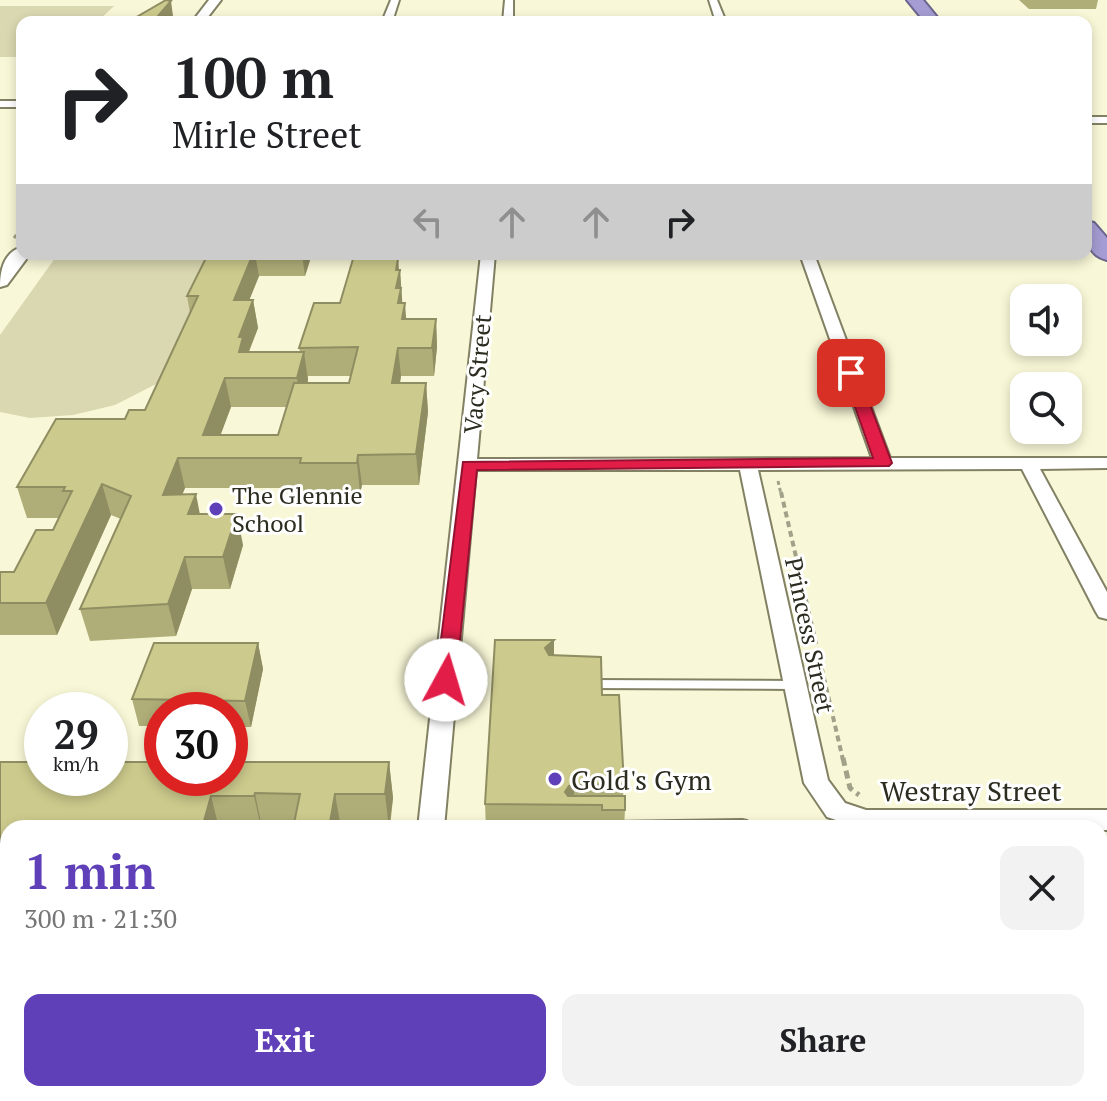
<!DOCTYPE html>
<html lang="en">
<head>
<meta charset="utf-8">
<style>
	body { margin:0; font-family:"PT Serif",serif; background:#f2f2f2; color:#202124; height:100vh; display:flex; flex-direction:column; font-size:30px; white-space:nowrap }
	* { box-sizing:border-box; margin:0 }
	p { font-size:26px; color:#757577 }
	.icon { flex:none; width:44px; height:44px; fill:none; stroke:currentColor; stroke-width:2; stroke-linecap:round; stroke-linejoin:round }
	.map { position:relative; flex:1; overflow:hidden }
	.drawer { position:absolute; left:0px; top:820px; width:1108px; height:282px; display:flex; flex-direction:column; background:#fff; border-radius:24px 24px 0 0; box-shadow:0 4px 12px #0003 }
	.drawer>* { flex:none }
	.hud { position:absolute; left:16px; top:16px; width:1076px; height:244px; border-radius:16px; box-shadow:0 4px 12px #0003; background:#fff; color:#202124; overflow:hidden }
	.controls { position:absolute; left:1010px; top:284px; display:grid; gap:16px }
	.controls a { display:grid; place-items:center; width:72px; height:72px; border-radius:16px; background:#fff; box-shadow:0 4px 12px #0003; font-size:40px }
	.speed { position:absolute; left:24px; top:692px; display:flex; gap:16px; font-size:40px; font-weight:700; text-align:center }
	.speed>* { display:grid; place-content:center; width:104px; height:104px; border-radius:50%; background:#fff; box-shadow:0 4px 12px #0003; line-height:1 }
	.speed small { font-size:20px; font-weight:400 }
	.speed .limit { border:12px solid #d22; background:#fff; color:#111 }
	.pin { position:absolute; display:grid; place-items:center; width:68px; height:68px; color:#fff; margin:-34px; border-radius:16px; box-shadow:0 4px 12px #0006 }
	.me { position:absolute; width:88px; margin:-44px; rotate:6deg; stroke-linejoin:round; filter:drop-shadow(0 0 6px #0008) }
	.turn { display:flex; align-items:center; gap:28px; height:168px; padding:0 24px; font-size:36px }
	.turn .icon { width:104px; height:104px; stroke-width:2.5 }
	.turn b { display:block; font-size:56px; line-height:68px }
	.lanes { display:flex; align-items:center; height:76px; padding:0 24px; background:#0003; justify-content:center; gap:40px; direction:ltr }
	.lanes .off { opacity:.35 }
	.round { display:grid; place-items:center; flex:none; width:84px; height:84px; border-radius:16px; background:#f2f2f2 }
	.head { display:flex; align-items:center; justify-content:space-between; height:136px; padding:0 24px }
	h1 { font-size:48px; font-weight:700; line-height:60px; color:#5f40b8 }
	.button { display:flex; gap:16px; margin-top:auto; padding:16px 24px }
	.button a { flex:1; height:92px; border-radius:16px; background:#5f40b8; color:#fff; font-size:32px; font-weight:700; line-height:92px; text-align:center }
	.button a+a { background:#f2f2f2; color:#202124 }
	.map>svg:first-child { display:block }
	.green { fill:#d9d8b1 }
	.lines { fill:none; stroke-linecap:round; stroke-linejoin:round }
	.service-casing { stroke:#828164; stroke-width:4 }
	.minor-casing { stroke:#828164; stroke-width:4 }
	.tertiary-casing { stroke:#828164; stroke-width:4 }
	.trunk-casing { stroke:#6b658d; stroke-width:4 }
	.path-far2 { stroke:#a1a089; stroke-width:3; stroke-dasharray:4 3; stroke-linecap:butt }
	.path-far1 { stroke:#a1a089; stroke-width:4; stroke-dasharray:6 4; stroke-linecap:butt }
	.path { stroke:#a1a089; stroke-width:5; stroke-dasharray:8 5; stroke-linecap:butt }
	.service { fill:#fff; fill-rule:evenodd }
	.minor { fill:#fff; fill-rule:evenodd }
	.tertiary { fill:#fff; fill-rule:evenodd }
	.trunk { fill:#a49cd2; fill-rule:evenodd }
	.wall { fill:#afae78; fill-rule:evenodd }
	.shaded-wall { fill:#8f8d62 }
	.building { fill:#ccca8c; stroke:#8f8d62; stroke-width:2 }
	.route { fill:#e11d48; stroke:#92132f; stroke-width:2 }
	.poi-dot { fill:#5f40b8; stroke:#fff; stroke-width:3 }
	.labels { text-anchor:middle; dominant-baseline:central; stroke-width:6; stroke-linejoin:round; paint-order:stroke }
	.street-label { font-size:24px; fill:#2c2c20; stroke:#fff }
	.poi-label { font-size:24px; fill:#2c2c20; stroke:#fff; text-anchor:start }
	.near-poi-label { font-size:28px; fill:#2c2c20; stroke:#fff; text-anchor:start }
	.near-street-label { font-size:28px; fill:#2c2c20; stroke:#fff }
</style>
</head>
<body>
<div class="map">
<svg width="1107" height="1101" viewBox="0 0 1107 1101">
	<rect width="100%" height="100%" fill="#f8f7d7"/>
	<g class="green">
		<path d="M0 6H114L97 22H22V57H0Z"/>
		<path d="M58 254H220L158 383 115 405 73 415 30 418 0 412V335Z"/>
	</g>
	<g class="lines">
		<defs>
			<g id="service">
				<path d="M588 680 794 681 798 682 800 685 798 688 794 689 588 688 584 687 582 684 584 681Z"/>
				<path d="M742 820 747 821 748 825 747 828 606 827 607 823 612 822Z"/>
			</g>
			<g id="minor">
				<path d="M391 0H399L392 22H382Z"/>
				<path d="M505 0H513V22H503Z"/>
				<path d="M709 0H717L726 22H716Z"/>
				<rect x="0" y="101" width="22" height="6"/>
				<rect x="1086" y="117" width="21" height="6"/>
				<path d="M481 254H495L477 459 872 458 800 254H814L890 458H1107V468L1040 469 1107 592V619L1099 617 1096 612 1022 469 758 470 828 780 845 803 866 810H1107V830L860 828 827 817 804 783 740 470H476L444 828H418Z"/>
				<path d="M393 1094H423L424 1101H392Z"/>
			</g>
			<g id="tertiary">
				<path d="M209 0H221L204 22H192Z"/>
				<path d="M22 247V254H30L7 285 0 287C0 270 4 252 22 247Z"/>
			</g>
			<g id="trunk">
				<path d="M907 0H923L941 22H925Z"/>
				<path d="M1086 221 1094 223 1107 238V260C1087 255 1086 239 1086 221Z"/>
			</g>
		</defs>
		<use href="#service" class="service-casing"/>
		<use href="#minor" class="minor-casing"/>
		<use href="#tertiary" class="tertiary-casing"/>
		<use href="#trunk" class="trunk-casing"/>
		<g class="path-far2">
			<path d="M14 238 22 228"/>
			<path d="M778 481 781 494"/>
		</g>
		<path class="path-far1" d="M781 492 843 760"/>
		<path class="path" d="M843 758 850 788 859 795"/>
		<use href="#service" class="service"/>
		<use href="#minor" class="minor"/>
		<use href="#tertiary" class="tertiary"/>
		<use href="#trunk" class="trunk"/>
	</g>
	<g class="wall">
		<path d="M1019 0H1098L1096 9H1029Z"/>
		<path d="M208 254H312L305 276H259L249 300H253L258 328 249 352H300L299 348 340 303 398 259 399 270H400L402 303 406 319H436L437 347 434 376H401L400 383H426L428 412 419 485H362L360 493 304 494 303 488H185L182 494 200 514 243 545 230 589H192L176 636 90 641 80 609 121 519 111 515 57 635H0V572H14L53 530 59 518H27L17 487 125 419 145 410 190 313 187 296ZM308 376H351L349 383H308ZM231 407H286L278 435H220Z"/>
		<path d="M554 640V655L602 695 624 784 623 796 625 810 624 828H486L485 804Z"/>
		<path d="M258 643 263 669 251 727H230V710H162V726H139L132 699Z"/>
		<path d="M0 762H389L393 798 390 828H8V1094H343L344 1101H0Z"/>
		<path d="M1100 904H1107V983L1100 973Z"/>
		<path d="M1100 999 1107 1021V1097H1076L1075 1094H1100Z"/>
		<path d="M910 1094H1057L1055 1097 990 1100V1097H910Z"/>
	</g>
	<g class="shaded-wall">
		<path d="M171 1 173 16 168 22H153Z"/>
		<path d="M253 254H255L259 276 238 328 234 300Z"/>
		<path d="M302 254H312L305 276Z"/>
		<path d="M398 259 399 274 400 270 403 312 405 303 407 330H400L396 270Z"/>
		<path d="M253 300 258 328 246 358 239 352V337Z"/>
		<path d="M436 319 437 347 434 376 432 348Z"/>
		<path d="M398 348 401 376 395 412 392 383Z"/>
		<path d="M304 352 308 380 301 407 297 378Z"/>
		<path d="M225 378 231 407 212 458 203 435Z"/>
		<path d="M426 383 428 412 419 485 416 454Z"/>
		<path d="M358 455 362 485 360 493 357 463Z"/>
		<path d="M178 458 185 488 170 525 163 495Z"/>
		<path d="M102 484 111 515 57 635 46 603Z"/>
		<path d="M196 494 202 525 188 514Z"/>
		<path d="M237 514 243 545 230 589 223 557Z"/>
		<path d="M185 557 192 589 176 636 168 604Z"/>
		<path d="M554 640V675L545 648Z"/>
		<path d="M258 643 263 669 251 727 245 701Z"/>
		<path d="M389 762 393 798 389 828 385 794Z"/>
		<path d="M574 785V804L565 792 569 786Z"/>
		<path d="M255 793 262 828H261L254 796Z"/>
		<path d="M335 794 341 828H329Z"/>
		<path d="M211 796 219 828H202Z"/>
		<path d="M337 1094H343L344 1101H336Z"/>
	</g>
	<g class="building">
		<path d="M166 0 171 1 153 22H128Z"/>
		<path d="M208 254H253L234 300H253L239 337H243L239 352H304L297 378H225L203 435H278L294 383H349L358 347 299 348 314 303H340L353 259H398L396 270H400L396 288H401L398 303H405L402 319H436L432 348H398L392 383H426L416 454 358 455 357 463H300L301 458H178L163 495 196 494 188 514H237L223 557H185L168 604 80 609 131 496 102 484 46 603H0V572H14L36 530H53L72 491H63L65 487H17L56 419H125L129 410H145L198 296H187Z"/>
		<path d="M495 640H554L545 648 549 655 601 657 602 695H619L624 784 574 785 569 786 565 792 568 796H625V810H602V805L485 804Z"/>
		<path d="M154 643H258L245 701 132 699Z"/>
		<path d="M0 762H42V778H110V762H162V778H230V762H389L385 794H335L329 828H293L300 794 255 793 254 796H211L202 828H8V1094H337L336 1101H0Z"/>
		<path d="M1100 904H1107V968L1100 959Z"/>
		<path d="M1100 999 1107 1021V1088H1100Z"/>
	</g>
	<path class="route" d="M851 369 858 373 892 463 889 466 477 470 456 680 453 685H439L436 680 463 462 873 458 843 373Z"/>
	<g class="poi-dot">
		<circle cx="216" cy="509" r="8"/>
		<circle cx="555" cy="779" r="8"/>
	</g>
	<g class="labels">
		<g class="street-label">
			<text transform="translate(477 374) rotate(-85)">Vacy Street</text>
			<text transform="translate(810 635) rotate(78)">Princess Street</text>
		</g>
		<g class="poi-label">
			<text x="232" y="495">The Glennie<tspan x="232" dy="28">School</tspan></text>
		</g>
		<g class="near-poi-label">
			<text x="571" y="779">Gold's Gym</text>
		</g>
		<g class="near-street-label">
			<text x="971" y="790">Westray Street</text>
		</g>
	</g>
</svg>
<div class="controls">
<a><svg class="icon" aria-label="sound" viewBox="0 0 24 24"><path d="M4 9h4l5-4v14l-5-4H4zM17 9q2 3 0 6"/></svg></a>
<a><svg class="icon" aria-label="search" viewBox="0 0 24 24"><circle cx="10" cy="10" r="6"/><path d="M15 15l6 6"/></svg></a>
</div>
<div class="speed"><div>29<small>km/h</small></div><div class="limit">30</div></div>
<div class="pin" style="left:851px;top:373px;background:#d93025"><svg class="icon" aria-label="arrive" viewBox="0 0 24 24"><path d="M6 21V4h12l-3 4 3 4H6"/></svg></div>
<svg class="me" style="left:446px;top:680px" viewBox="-20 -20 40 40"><circle r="19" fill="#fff"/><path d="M0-13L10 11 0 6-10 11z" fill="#e11d48"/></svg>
<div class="hud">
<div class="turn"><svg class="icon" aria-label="right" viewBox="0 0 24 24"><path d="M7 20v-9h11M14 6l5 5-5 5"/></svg><div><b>100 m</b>Mirle Street</div></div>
<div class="lanes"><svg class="icon off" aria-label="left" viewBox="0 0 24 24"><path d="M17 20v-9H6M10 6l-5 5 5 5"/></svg><svg class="icon off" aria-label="ahead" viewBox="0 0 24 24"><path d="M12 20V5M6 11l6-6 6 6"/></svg><svg class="icon off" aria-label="ahead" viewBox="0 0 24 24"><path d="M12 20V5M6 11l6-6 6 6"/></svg><svg class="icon" aria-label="right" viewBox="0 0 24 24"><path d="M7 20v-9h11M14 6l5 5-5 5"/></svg></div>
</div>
<section class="drawer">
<div class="head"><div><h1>1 min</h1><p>300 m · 21:30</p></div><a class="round"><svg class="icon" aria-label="close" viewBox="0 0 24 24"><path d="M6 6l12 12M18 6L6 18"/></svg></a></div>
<div class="button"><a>Exit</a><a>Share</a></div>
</section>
</div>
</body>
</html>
